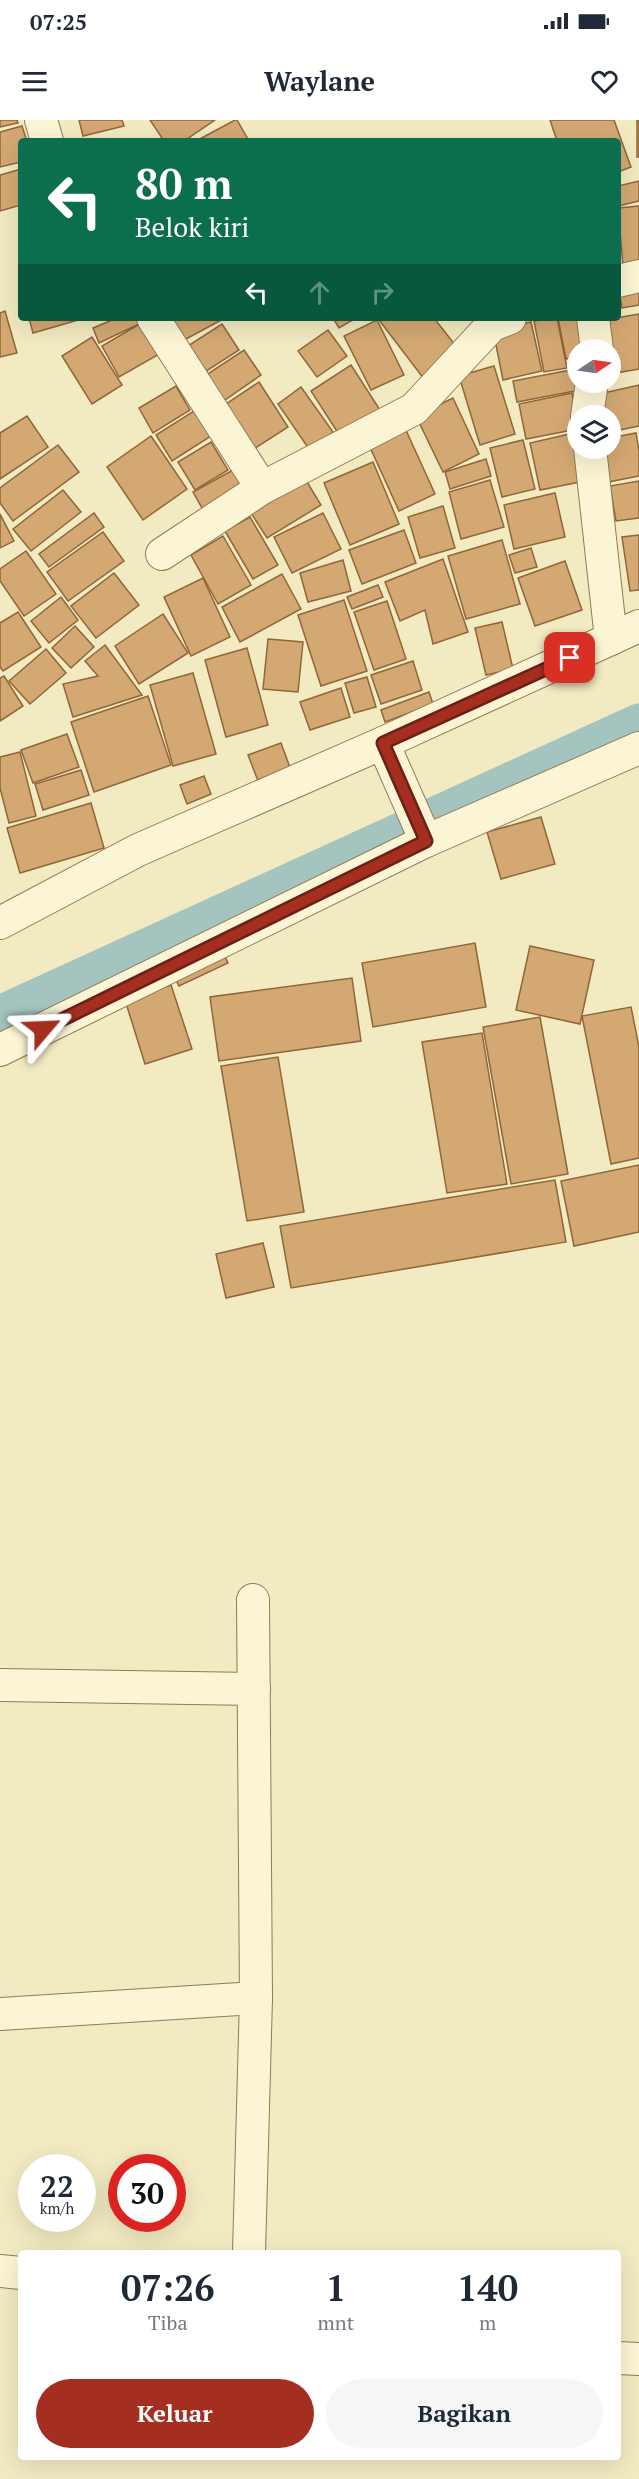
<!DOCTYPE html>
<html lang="id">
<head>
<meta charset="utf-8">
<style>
	body { margin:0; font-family:"PT Serif",serif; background:#f6f6f7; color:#1f2937; height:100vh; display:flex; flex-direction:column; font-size:22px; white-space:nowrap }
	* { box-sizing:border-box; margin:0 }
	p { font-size:20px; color:#747a83 }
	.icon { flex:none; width:33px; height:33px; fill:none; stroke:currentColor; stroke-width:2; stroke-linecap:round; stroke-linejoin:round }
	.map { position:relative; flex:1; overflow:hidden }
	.panel { position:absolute; left:18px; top:2130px; width:603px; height:210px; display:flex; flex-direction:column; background:#fff; border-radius:6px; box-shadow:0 6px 24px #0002 }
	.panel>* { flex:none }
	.hud { position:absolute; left:18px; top:18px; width:603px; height:183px; border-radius:6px; box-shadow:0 6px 24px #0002; background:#0b6e4f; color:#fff; overflow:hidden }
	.needle { width:39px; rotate:77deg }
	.controls { position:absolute; left:567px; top:219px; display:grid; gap:12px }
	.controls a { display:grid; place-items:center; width:54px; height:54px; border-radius:50%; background:#fff; box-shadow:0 6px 24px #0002; font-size:30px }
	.speed { position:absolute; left:18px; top:2034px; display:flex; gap:12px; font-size:30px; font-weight:700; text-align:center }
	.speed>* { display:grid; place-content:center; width:78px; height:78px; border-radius:50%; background:#fff; box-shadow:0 6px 24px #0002; line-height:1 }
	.speed small { font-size:15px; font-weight:400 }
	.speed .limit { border:9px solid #d22; background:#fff; color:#111 }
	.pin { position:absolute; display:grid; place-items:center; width:51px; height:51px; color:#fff; margin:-26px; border-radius:12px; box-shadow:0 3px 9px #0006 }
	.me { position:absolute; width:66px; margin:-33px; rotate:64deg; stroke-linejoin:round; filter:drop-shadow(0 0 4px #0008) }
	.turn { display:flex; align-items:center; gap:21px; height:126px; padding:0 18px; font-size:27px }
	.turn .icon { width:78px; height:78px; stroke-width:2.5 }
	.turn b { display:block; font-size:42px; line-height:51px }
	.lanes { display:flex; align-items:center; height:57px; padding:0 18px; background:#0003; justify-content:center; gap:30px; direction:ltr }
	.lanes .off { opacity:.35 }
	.eta { display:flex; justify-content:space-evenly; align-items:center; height:102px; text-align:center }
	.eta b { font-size:36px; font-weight:800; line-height:42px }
	.button { display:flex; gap:12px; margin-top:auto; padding:12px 18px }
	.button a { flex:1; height:69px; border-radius:36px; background:#a42f20; color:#fff; font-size:24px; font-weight:800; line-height:69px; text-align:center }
	.button a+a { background:#f6f6f7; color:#1f2937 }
	.status { display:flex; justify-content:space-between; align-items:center; height:42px; padding:0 30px; background:#fff; direction:ltr }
	.status svg { height:16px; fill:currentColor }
	header { display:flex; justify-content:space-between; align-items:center; height:78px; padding:0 18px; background:#fff; font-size:27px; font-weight:800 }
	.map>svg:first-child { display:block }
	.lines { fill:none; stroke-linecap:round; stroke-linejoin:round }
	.canal { stroke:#a4c4bf; stroke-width:39 }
	.building { fill:#d4a873; stroke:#90663a; stroke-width:1.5 }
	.minor-casing { stroke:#8e7b56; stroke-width:34 }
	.minor { stroke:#fcf5d5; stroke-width:32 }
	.route-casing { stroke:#6b1f15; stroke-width:15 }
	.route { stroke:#a42f20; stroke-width:10 }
</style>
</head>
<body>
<div class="status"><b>07:25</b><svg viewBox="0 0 49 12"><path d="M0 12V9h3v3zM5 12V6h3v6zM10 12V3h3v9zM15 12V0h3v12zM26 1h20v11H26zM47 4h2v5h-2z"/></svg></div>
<header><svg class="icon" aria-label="menu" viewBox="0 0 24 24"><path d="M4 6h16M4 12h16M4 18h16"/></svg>Waylane<svg class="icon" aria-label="heart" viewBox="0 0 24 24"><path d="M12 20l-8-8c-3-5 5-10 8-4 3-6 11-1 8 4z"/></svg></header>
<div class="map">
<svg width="639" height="2359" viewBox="0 0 639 2359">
	<rect width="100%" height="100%" fill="#f2eac1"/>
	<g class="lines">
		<path class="canal" d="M0 895 639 603"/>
	</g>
	<g class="building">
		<path d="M0 0H17L18 3 0 7Z"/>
		<path d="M79 0H122L124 6 83 16Z"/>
		<path d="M150 0H215L184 21H164Z"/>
		<path d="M235 0H237L249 21H196Z"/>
		<path d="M550 0H614L631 47 618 52V21H557Z"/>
		<rect x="637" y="0" width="2" height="37"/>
		<path d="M22 6 27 21H21V42L0 47V12Z"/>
		<path d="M21 49V85L0 91V55Z"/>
		<path d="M639 61V81L618 86V66Z"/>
		<path d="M639 86V144L623 146 618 88Z"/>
		<path d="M639 163V185L622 188 618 166Z"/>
		<path d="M5 191 17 233 0 237V193Z"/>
		<path d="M639 194V249L610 254V230L598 201Z"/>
		<path d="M29 198H85L33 213Z"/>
		<path d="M117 198H138L139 204 99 223 93 208Z"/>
		<path d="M158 198H225L173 226Z"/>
		<path d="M333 198H356L339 208Z"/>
		<path d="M382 198H434L463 235 427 263 379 200Z"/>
		<path d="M557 198 567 248 544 252 534 201Z"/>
		<path d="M558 198H586L593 230H578V236L566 239Z"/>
		<path d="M377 200 404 255 371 270 344 216Z"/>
		<path d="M143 202 161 233 119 257 102 226Z"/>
		<path d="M531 202 542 251 503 260 493 210Z"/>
		<path d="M222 204 239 230 194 259 177 233Z"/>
		<path d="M328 210 347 236 317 257 298 231Z"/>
		<path d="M92 217 122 265 92 284 62 236Z"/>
		<path d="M244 230 261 255 212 289 194 263Z"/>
		<path d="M351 245 380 290 340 316 311 271Z"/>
		<path d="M494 246 515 314 480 325 459 256Z"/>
		<path d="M576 249 580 270 517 282 513 261Z"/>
		<path d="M259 262 288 307 243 336 214 292Z"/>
		<path d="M639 265V306L610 312V296H604L599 274Z"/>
		<path d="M176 266 190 290 153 313 139 288Z"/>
		<path d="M301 267 333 312 309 329 278 284Z"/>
		<path d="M572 273 578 309 526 319 519 284Z"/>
		<path d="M453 278 479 334 443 352 416 296Z"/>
		<path d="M194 291 211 316 172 341 156 315Z"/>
		<path d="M27 296 48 327 0 359V313Z"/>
		<path d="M405 308 435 374 399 391 369 325Z"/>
		<path d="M578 312V328L590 360 540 370 530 323Z"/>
		<path d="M636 313 639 331V356L608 362 602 328H610V318Z"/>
		<path d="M151 316 187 369 143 400 107 347Z"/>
		<path d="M523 320 535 369 502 377 490 328Z"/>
		<path d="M211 322 228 350 195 370 178 342Z"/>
		<path d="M58 325 79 352 13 401 0 383V368Z"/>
		<path d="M486 339 491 356 450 369 445 352Z"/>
		<path d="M373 342 399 404 350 425 324 363Z"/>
		<path d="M242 345 254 368 206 395 193 372Z"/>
		<path d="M301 352 321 385 267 418 246 385Z"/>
		<path d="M490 360 504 407 461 419 449 372Z"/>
		<path d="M639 361V398L616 401 610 366Z"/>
		<path d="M63 370 81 392 31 431 13 409Z"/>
		<path d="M555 373 565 417 514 429 504 385Z"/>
		<path d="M443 386 455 428 420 438 408 397Z"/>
		<path d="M94 393 104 407 49 447 39 434Z"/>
		<path d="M323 393 341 429 292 453 274 417Z"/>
		<path d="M0 394 14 421 0 428Z"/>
		<path d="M250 397 278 445 253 459 225 411Z"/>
		<path d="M404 410 416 443 362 464 349 430Z"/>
		<path d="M103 412 124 441 68 481 47 452Z"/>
		<path d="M639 415V470L630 471 622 417Z"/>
		<path d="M223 416 251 465 218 484 191 435Z"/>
		<path d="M502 420 520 484 466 499 448 436Z"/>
		<path d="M531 428 537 447 515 453 509 435Z"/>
		<path d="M26 431 56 474 24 496 0 461V449Z"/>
		<path d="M443 439 468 512 433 524 425 490 400 501 385 462Z"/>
		<path d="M343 440 351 471 308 482 300 453Z"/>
		<path d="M565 441 582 490 535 506 518 458Z"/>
		<path d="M114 453 139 485 96 518 71 486Z"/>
		<path d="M282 454 301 489 240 522 222 487Z"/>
		<path d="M203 458 230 517 191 536 164 477Z"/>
		<path d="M378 465 383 477 352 489 347 477Z"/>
		<path d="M61 477 78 500 49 523 31 501Z"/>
		<path d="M344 480 367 551 321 566 298 495Z"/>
		<path d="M387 481 406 539 374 550 354 492Z"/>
		<path d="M18 492 41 527 3 551 0 547V503Z"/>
		<path d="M163 494 188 533 139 564 115 526Z"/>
		<path d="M502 502 513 549 486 555 475 508Z"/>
		<path d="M75 506 94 527 71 548 52 528Z"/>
		<path d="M268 519 303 522 298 572 263 569Z"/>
		<path d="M105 525 142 575 73 597 63 564 98 556 85 541Z"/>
		<path d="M247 528 268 605 226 617 205 540Z"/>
		<path d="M46 529 66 553 30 584 9 561Z"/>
		<path d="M413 541 422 570 381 584 371 555Z"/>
		<path d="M193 553 216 634 173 646 150 565Z"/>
		<path d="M4 556 23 586 0 601V558Z"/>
		<path d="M367 557 376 587 354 593 345 563Z"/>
		<path d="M341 568 350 597 310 610 300 582Z"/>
		<path d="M429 572 433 584 385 602 381 590Z"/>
		<path d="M148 576 171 645 94 672 71 602Z"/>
		<path d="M67 614 79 647 33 663 21 630Z"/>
		<path d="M281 623 292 653 260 666 248 635Z"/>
		<path d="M20 632 36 696 9 703 0 668V637Z"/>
		<path d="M81 650 89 675 43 690 35 664Z"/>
		<path d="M204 656 211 674 187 684 180 665Z"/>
		<path d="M91 683 104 728 20 753 7 708Z"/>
		<path d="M541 697 555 744 501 759 487 712Z"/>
		<path d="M475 823 486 887 373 907 362 843Z"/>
		<path d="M530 826 594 840 580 904 516 890Z"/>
		<path d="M221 828 228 843 179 866 171 850Z"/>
		<path d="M352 858 361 921 219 941 210 877Z"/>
		<path d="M171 865 192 929 145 944 125 880Z"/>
		<path d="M631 887 639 927V1038L611 1044 582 896Z"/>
		<path d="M540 897 568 1054 511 1064 483 907Z"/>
		<path d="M482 913 507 1064 447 1073 422 922Z"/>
		<path d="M278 937 304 1092 247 1101 221 946Z"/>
		<path d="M639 1045V1112L574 1126 561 1061Z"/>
		<path d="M555 1060 566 1122 291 1168 280 1106Z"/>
		<path d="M263 1123 274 1167 226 1178 216 1134Z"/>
	</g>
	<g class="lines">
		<defs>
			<g id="minor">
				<path d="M41 0 47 21"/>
				<path d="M618 161 639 156"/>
				<path d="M153 198 262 368 414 289 492 205 510 198"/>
				<path d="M593 198 597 230"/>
				<path d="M587 296 592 262"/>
				<path d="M590 328 611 519"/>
				<path d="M162 434 262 368"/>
				<path d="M383 623 426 721"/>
				<path d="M0 803 138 730 383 623 639 506"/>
				<path d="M0 930 426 721 639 628"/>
				<path d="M0 1565 254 1569"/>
				<path d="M0 1894 256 1878"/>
				<path d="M249 2133 256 1878 253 1480"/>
				<path d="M0 2151 21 2153"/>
				<path d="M618 2238 639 2239"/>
			</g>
		</defs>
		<use href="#minor" class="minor-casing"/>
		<use href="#minor" class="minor"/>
	</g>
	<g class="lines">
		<defs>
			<path id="route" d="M43 909 426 721 383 623 570 538"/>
		</defs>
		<use href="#route" class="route-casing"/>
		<use href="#route" class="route"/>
	</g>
</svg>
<div class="controls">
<a><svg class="needle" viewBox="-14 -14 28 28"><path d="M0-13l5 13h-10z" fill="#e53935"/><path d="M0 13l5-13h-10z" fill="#747a83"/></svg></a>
<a><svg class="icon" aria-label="layers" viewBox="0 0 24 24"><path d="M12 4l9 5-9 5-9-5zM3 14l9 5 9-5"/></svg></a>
</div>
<div class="speed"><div>22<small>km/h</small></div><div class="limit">30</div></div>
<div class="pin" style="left:570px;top:538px;background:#d93025"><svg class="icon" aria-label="arrive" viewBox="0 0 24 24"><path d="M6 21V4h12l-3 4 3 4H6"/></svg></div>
<svg class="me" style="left:43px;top:909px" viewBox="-20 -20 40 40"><path d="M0-17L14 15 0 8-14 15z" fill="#a42f20" stroke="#fff" stroke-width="4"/></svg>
<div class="hud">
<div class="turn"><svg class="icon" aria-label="left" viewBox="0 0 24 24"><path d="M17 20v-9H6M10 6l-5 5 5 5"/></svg><div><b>80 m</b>Belok kiri</div></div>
<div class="lanes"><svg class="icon" aria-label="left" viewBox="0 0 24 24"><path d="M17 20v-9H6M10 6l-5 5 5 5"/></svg><svg class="icon off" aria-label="ahead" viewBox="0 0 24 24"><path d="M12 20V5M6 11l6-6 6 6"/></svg><svg class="icon off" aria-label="right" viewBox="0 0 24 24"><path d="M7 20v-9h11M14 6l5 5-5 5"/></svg></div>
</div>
<section class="panel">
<div class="eta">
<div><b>07:26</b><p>Tiba</p></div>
<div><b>1</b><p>mnt</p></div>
<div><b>140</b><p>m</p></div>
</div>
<div class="button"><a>Keluar</a><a>Bagikan</a></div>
</section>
</div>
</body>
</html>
